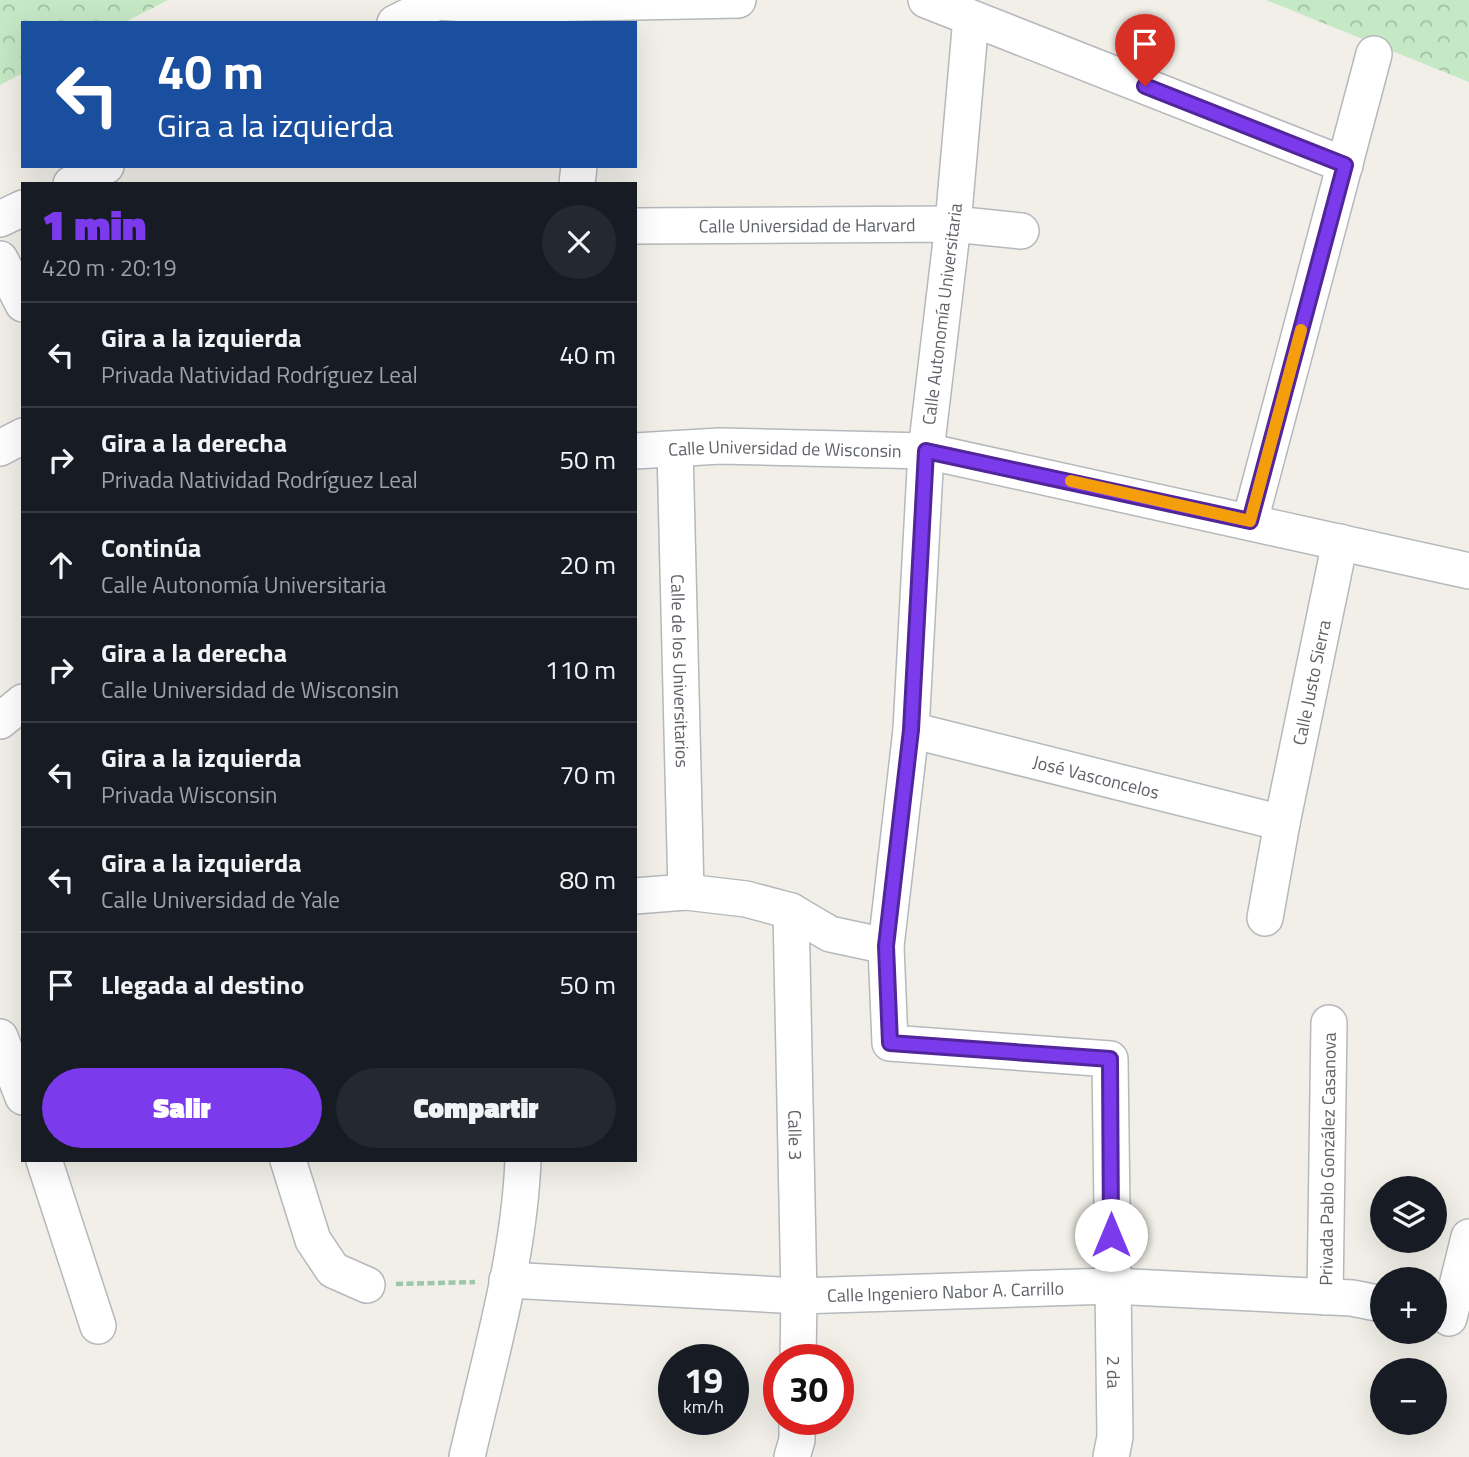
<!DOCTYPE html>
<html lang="es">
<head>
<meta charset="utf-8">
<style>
	body { margin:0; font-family:"Titillium Web",sans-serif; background:#242831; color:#f1f3f6; height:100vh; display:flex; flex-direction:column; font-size:26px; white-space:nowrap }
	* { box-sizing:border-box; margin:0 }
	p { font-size:23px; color:#9ea1a6 }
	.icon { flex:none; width:38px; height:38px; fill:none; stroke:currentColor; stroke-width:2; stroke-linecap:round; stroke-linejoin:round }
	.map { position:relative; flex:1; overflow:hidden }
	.sheet { position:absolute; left:21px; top:182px; width:616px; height:980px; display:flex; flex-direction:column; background:#171b24; border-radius:0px; box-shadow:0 7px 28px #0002 }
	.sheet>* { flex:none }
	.top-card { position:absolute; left:21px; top:21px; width:616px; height:147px; border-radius:0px; box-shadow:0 7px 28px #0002; background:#1a4fa0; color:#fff; overflow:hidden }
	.buttons { position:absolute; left:1370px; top:1176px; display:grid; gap:14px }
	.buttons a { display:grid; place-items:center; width:77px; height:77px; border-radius:50%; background:#171b24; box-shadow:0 7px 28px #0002; font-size:35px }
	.speed { position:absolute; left:658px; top:1344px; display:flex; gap:14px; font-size:35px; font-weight:700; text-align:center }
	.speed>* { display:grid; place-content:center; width:91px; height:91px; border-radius:50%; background:#171b24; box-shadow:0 7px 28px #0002; line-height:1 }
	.speed small { font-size:18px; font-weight:400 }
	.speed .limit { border:10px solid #d22; background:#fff; color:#111 }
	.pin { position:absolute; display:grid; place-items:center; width:60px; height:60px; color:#fff; margin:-72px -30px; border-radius:50% 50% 50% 0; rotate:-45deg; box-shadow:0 0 7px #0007 }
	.pin .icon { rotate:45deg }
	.me { position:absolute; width:77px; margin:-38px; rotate:0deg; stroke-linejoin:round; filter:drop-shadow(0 0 5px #0008) }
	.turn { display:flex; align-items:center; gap:24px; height:147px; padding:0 21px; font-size:32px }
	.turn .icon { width:91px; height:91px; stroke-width:2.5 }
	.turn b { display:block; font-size:49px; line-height:60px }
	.round { display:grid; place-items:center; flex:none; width:74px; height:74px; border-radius:37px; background:#242831 }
	.summary { display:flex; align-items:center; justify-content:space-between; height:119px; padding:0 21px }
	h1 { font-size:42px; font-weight:800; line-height:52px; color:#7c3aed }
	.cta { display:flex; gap:14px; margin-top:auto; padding:14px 21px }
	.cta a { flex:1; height:80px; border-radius:42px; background:#7c3aed; color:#fff; font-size:28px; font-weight:800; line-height:80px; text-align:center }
	.cta a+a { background:#242831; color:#f1f3f6 }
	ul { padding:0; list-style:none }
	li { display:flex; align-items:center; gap:21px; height:105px; padding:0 21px; border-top:2px solid #363941 }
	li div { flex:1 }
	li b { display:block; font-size:26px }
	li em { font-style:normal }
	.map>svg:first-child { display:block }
	.park { fill:url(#park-crowns) }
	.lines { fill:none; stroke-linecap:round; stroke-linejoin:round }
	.street-casing { stroke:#b5b8bc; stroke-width:38 }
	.path { stroke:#9cc7a9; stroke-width:4.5; stroke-dasharray:7 3.5; stroke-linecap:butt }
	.street { stroke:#fff; stroke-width:35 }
	.route-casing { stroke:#51269a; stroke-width:18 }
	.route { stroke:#7c3aed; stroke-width:12 }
	.slow { stroke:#f59e0b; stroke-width:12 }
	.labels { text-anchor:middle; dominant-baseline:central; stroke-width:7; stroke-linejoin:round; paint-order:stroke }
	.street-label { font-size:18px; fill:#5f6368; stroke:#fff }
</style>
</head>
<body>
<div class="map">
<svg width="1469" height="1457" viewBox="0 0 1469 1457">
	<defs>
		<pattern id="park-crowns" width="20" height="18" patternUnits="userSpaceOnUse" patternTransform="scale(1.75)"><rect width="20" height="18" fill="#c5e8c5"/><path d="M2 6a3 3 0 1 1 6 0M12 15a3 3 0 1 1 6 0" fill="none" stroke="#a3c0a4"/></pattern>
	</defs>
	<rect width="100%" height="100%" fill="#f1efe8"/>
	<g class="park">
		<path d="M0 0H168L123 23H23V73L0 85Z"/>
		<path d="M1266 0H1469V82L1454 76Z"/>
	</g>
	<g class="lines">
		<defs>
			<g id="street">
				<path d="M926 0 1345 165"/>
				<path d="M436 2 484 5 738 0"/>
				<path id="s1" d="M971 18 953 224 926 451 911 730 886 946 890 1043 1110 1059 1115 1437 1111 1457"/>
				<path d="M395 23 441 0"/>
				<path d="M71 184 106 166"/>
				<path d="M577 184 579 166"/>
				<path d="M0 219 23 208"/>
				<path id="s2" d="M635 226 953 224 1021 231"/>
				<path d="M0 259 23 304"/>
				<path d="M0 448 23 436"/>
				<path id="s3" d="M675 449 686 892"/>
				<path id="s4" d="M635 451 720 446 926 451 1469 571"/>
				<path d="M1250 521 1374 54"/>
				<path d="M0 721 23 702"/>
				<path id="s5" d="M911 730 1282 823"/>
				<path d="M635 896 686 892 746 899 791 911 830 934 886 946"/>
				<path id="s6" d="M791 911 799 1296 798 1360"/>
				<path id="s7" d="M1265 918 1282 823 1340 542"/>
				<path d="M0 1037 23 1097"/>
				<path d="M44 1160 98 1326"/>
				<path d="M288 1160 313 1240 333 1270 367 1285"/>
				<path id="s8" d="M507 1280 799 1296 1112 1286 1352 1298 1382 1304"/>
				<path id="s9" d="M1325 1297 1329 1023"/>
				<path d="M1449 1318 1469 1237"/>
				<path d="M467 1457C489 1360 519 1260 523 1160"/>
				<path d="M792 1457 797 1440V1419"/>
			</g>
		</defs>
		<use href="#street" class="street-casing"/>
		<path class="path" d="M396 1284 475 1282"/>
		<use href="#street" class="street"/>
	</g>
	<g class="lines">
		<defs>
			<path id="route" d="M1111 1235 1110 1059 890 1043 886 946 911 730 926 451 1250 521 1345 165 1145 86"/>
		</defs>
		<use href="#route" class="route-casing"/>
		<use href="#route" class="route"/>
		<path class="slow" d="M1071 481 1250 521 1301 330"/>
	</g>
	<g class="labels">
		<g class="street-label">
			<text stroke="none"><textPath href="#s2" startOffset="172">Calle Universidad de Harvard</textPath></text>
			<text transform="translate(942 314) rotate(-83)">Calle Autonomía Universitaria</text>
			<text stroke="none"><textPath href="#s4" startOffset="150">Calle Universidad de Wisconsin</textPath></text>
			<text stroke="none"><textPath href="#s3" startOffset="222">Calle de los Universitarios</textPath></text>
			<text stroke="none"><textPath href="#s7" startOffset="240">Calle Justo Sierra</textPath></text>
			<text stroke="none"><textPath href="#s5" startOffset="191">José Vasconcelos</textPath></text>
			<text stroke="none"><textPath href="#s6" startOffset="224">Calle 3</textPath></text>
			<text stroke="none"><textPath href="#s9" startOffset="138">Privada Pablo González Casanova</textPath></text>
			<text stroke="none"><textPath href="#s8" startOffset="439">Calle Ingeniero Nabor A. Carrillo</textPath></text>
			<text stroke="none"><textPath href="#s1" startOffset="1563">2 da</textPath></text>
		</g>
	</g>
</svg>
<div class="buttons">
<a><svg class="icon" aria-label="layers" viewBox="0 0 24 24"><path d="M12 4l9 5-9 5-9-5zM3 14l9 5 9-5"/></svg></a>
<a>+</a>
<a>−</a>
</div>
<div class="speed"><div>19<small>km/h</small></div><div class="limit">30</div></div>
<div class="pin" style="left:1145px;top:86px;background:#d93025"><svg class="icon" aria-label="arrive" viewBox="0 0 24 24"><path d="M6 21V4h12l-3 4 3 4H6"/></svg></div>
<svg class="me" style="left:1111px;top:1235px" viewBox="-20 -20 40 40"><circle r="19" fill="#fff"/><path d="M0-13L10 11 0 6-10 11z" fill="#7c3aed"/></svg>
<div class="top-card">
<div class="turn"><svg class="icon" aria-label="left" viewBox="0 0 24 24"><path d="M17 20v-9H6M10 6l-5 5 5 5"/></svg><div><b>40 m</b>Gira a la izquierda</div></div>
</div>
<section class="sheet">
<div class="summary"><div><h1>1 min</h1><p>420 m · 20:19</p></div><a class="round"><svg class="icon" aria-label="close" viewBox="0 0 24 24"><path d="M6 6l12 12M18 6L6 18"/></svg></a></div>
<ul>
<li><svg class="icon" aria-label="left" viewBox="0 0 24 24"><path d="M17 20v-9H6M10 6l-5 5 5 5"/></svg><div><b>Gira a la izquierda</b><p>Privada Natividad Rodríguez Leal</p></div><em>40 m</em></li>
<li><svg class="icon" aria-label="right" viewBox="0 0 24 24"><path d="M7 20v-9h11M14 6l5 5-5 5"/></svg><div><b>Gira a la derecha</b><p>Privada Natividad Rodríguez Leal</p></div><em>50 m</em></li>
<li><svg class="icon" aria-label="ahead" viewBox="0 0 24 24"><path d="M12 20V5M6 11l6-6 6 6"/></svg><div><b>Continúa</b><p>Calle Autonomía Universitaria</p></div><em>20 m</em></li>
<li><svg class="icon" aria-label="right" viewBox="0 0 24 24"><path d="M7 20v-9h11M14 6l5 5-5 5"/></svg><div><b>Gira a la derecha</b><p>Calle Universidad de Wisconsin</p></div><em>110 m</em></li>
<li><svg class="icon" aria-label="left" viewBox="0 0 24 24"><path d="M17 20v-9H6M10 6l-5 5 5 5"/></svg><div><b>Gira a la izquierda</b><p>Privada Wisconsin</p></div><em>70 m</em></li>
<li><svg class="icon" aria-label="left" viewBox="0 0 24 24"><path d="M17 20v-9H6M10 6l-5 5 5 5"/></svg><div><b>Gira a la izquierda</b><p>Calle Universidad de Yale</p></div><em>80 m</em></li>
<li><svg class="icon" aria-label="arrive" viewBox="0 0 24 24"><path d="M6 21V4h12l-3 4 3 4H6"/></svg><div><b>Llegada al destino</b></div><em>50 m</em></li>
</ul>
<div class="cta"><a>Salir</a><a>Compartir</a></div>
</section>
</div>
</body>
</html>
